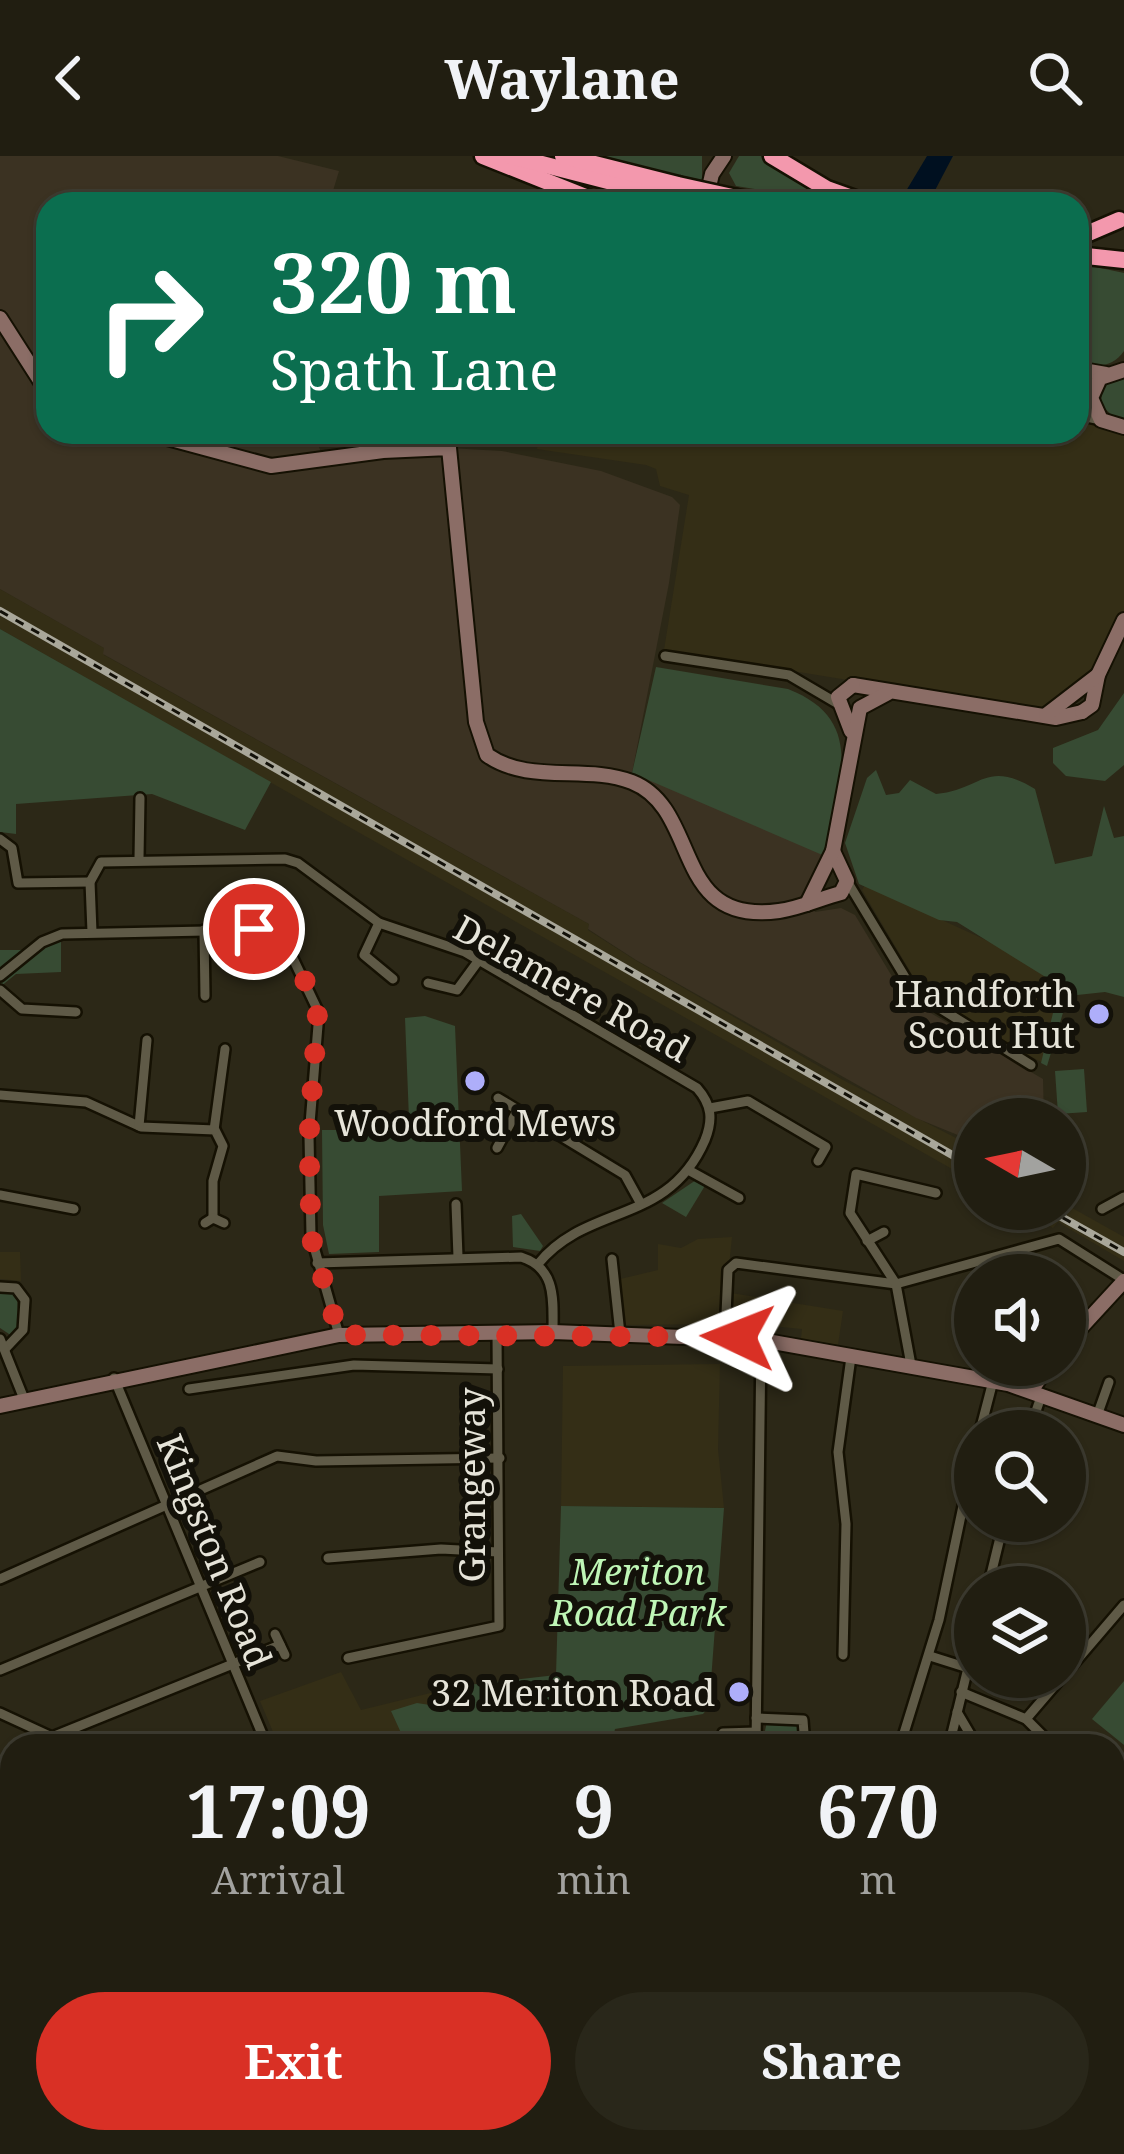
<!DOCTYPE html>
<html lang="en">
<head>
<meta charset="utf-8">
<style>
	body { margin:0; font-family:"Noto Serif",serif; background:#29271a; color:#f1f3f6; height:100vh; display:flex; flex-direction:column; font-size:45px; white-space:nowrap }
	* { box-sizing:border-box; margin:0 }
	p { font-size:39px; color:#a2a29f }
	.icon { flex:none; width:66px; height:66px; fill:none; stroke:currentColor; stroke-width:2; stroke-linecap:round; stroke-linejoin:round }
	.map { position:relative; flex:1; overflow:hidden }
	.sheet { position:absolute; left:0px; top:1578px; width:1125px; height:420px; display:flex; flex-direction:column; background:#211e11; border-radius:36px 36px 0 0; box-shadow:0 3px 9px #0004,0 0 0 3px #3e3c31 }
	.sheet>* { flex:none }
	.top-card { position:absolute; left:36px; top:36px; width:1053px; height:252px; border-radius:36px; box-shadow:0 3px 9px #0004,0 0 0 3px #3e3c31; background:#0b6e4f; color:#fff; overflow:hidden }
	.needle { width:78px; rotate:279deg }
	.fabs { position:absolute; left:954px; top:942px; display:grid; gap:24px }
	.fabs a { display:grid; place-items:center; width:132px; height:132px; border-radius:50%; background:#211e11; box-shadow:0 3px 9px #0004,0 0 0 3px #3e3c31; font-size:60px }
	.pin { position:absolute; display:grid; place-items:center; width:102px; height:102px; color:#fff; margin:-51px; border:6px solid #fff; border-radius:50%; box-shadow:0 3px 12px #0007 }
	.me { position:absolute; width:132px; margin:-66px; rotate:272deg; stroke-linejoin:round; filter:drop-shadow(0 0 9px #0008) }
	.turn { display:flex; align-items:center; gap:42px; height:252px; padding:0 36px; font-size:54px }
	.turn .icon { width:156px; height:156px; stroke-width:2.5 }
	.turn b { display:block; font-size:84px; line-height:102px }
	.eta { display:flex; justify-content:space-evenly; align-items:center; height:204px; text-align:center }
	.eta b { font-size:72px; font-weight:700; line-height:84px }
	.primary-button { display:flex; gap:24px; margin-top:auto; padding:24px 36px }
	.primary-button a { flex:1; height:138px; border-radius:72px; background:#d93025; color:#fff; font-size:48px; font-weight:700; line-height:138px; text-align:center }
	.primary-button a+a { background:#29271a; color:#f1f3f6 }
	header { display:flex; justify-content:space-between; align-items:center; height:156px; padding:0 36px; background:#211e11; font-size:54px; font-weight:700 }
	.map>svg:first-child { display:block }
	.built { fill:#342e16 }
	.industrial { fill:#3b3222 }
	.green { fill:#374b33 }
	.water { fill:#001020 }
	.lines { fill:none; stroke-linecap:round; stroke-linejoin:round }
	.stream { stroke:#001020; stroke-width:3 }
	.river { stroke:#001020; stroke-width:15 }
	.street-casing { stroke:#151103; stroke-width:14 }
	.secondary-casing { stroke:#151103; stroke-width:18 }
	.highway-casing { stroke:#151103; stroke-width:21 }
	.street { stroke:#5f5a47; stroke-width:9 }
	.secondary { stroke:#8b6d66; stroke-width:14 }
	.highway { stroke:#f398ad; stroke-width:16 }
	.rail-casing { stroke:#a9a79a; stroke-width:8 }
	.rail { stroke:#131109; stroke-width:3; stroke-dasharray:9; stroke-linecap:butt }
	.highway-bridge-casing { stroke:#151103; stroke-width:21; stroke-linecap:butt }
	.highway-bridge { stroke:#f398ad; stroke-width:16 }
	.route { stroke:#d93025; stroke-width:21; stroke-dasharray:0 37.8 }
	.poi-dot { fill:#aeaefa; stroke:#131109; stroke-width:4.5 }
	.labels { text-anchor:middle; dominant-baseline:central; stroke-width:12; stroke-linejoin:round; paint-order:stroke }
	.street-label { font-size:36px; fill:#e6e4d9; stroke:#131109 }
	.poi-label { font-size:36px; fill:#e6e4d9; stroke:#131109; text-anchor:end }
	.park-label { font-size:36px; font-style:italic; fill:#bff6b6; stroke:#131109 }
</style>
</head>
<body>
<header><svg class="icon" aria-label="back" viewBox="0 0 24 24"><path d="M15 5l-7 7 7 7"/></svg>Waylane<svg class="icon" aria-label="search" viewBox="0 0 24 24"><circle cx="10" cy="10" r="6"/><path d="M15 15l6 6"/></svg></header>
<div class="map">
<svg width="1124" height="1998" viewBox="0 0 1124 1998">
	<rect width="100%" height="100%" fill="#2c2817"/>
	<g class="built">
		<path d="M1077 214 1092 235V249L1124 275V464L1115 489 1068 549 1072 556 1063 559 664 494 689 339 660 330 656 313 646 309 537 293 539 278 556 276H1077Z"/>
		<path d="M0 433 104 492V499L589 768 588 774 635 804 843 924 956 982 960 978 975 986V1026L0 473Z"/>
		<path d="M865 729 1010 795 1062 826 1043 907 993 880 917 827 862 734Z"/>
		<path d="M1065 1048 1124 1081V1105L1058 1066 1053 1072 1021 1053H1065Z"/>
		<path d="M732 1081 723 1168 622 1169 616 1124 658 1114V1088L681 1092 698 1083Z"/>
		<path d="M0 1096H20L21 1125 0 1123Z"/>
		<path d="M731 1137 843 1155 838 1189 801 1183 802 1173 730 1166Z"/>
		<path d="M720 1208 718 1293 724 1352 561 1350 563 1210Z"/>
		<path d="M341 1516 361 1554 459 1530 487 1590H279L260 1545Z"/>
	</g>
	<path class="industrial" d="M0 0H278L339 15 329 48H48V276H313L326 309 449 292 502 295 601 315 672 341 680 349 669 427 632 617 748 657 824 697 804 736 815 756 841 752 855 759 896 827 917 849 1043 923 1044 963H975V986L916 962 636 804 588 773 589 768 103 498 104 492 0 433Z"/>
	<g class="green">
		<path d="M592 0H702V24Z"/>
		<path d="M739 0H761L845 48 736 30 729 17Z"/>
		<path d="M1077 107 1124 117V195C1112 212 1094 213 1077 203Z"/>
		<path d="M1124 221V263L1115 262 1101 249 1102 234 1112 223Z"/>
		<path d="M0 473 271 626 245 674 152 638 16 648V678L0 676Z"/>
		<path d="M656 511 788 533C870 565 836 630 827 701L632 617Z"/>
		<path d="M1124 537V609L1105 625 1066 620 1053 607V592L1098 574Z"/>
		<path d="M876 614 886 639 899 637 910 624 936 638C982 634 985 603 1035 633L1055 708 1092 700 1104 650 1114 682 1124 680V841L1105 836 1068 840 1047 910 1041 907 1058 836 1052 825 957 766 939 764 859 728 845 687 867 622Z"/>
		<path d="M61 779V816L16 818 0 831V794H25Z"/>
		<path d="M425 860 455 870 462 1035 379 1040V1096L329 1098 323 1069 322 974H377L378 963H409L405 862Z"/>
		<path d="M1084 913 1087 956 1058 958 1055 915Z"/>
		<path d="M696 1024 706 1028 686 1061 662 1047Z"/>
		<path d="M521 1058 543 1090 540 1095 513 1091 512 1060Z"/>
		<path d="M0 1135 17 1139 19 1174 12 1180 0 1172Z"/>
		<path d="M561 1350 724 1352 709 1551 703 1558 615 1573 611 1590H379L402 1579 391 1555 417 1547 469 1555 459 1530 556 1519Z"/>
		<path d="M1124 1525V1589L1092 1563Z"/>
		<path d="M767 1565 799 1566 802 1590H762Z"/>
		<path d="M0 1664 12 1667V1746L0 1756Z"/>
		<path d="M1124 1832V1925L1113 1931V1847Z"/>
		<path d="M0 1835 12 1837V1950L0 1943Z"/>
		<path d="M47 1986H106L107 1998H62Z"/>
		<path d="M124 1986H315L325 1998H115Z"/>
		<path d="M757 1986H864L875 1998H753Z"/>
		<path d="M1016 1986H1063L1057 1998H1010Z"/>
	</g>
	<path class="water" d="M927 0H953L931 42 906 35Z"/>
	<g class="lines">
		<path class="stream" d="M827 1986 834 1998"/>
		<path class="river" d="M1097 1998 1124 1986"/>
		<defs>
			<g id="street">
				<path d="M1077 259 1101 264"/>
				<path d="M665 500 789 519 840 549"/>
				<path d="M0 683 12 692 18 727 90 726"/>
				<path d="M139 702 140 642"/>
				<path d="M847 725 914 836 1031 909"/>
				<path d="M379 767 364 799 393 823"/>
				<path d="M204 774 205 840"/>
				<path d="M92 776 90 726 101 706 285 703 298 707 379 767 465 796 697 932C712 949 713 964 705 984 668 1070 587 1047 538 1108"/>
				<path d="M0 820 42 786 62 778 254 774 289 794 319 857 309 980 311 1080 339 1179"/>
				<path d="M428 827 457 834 479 804"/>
				<path d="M0 834 22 853 76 856"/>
				<path d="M0 939 86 946 141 971 215 974 223 990 213 1025V1062"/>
				<path d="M498 942 625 1019 641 1048"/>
				<path d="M710 952 748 945 826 991 818 1005"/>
				<path d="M139 970 147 884"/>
				<path d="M214 974 225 893"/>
				<path d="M497 992 517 955"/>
				<path d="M690 1015 739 1042"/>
				<path d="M0 1039 74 1053"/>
				<path d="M456 1048 458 1101"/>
				<path d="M1102 1053 1124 1041"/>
				<path d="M205 1067 213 1062 224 1067"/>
				<path d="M867 1085 884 1076"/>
				<path d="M612 1103 620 1178"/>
				<path d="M317 1107 521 1101C557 1112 553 1145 553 1176"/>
				<path d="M0 1131 16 1132 25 1144 23 1174 6 1192"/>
				<path d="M725 1180 728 1114 736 1107 896 1128 1059 1083 1124 1124"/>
				<path d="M0 1183 24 1243"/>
				<path d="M911 1209 896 1128 850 1057 856 1018 936 1037"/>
				<path d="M114 1222 267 1590"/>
				<path d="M189 1233 354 1209 498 1213"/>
				<path d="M1098 1257 1109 1226"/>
				<path d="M980 1275 993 1225"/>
				<path d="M1029 1275 1042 1238"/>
				<path d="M328 1402 441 1393 498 1396"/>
				<path d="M0 1423 277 1300 316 1305 500 1302"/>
				<path d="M988 1431 1004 1365"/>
				<path d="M275 1478 285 1499"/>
				<path d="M843 1499 846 1368 838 1296 851 1201"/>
				<path d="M930 1500 968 1512"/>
				<path d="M348 1502 499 1470 497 1177"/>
				<path d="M0 1514 260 1406"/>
				<path d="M1065 1518 1124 1449"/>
				<path d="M961 1536 1026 1563 1053 1590"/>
				<path d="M957 1556 977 1590"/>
				<path d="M0 1557 52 1581 280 1489"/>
				<path d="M756 1562 803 1564 805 1590"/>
				<path d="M1026 1563 1062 1521"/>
				<path d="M720 1590 723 1577 756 1576"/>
				<path d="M756 1590 761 1184"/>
				<path d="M900 1590 939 1464 975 1293"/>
				<path d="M949 1590 975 1483"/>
				<path d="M1113 1640 1124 1648"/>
				<path d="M0 1659 12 1663"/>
				<path d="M1113 1754 1124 1739"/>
				<path d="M943 1995 945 1986"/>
				<path d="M580 1998 592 1986"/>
			</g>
			<g id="secondary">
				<path d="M705 48 712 18 724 0"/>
				<path d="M0 162 48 237"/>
				<path d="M1077 213 1106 218"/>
				<path d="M1124 214 1100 222 1091 242 1101 264 1124 271"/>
				<path d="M145 276 271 310 383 295 449 292 476 566 487 599C530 629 585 608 632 626 702 654 670 770 779 755 801 752 821 742 841 737L847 725 833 695"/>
				<path d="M853 529 1056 562 1082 556"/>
				<path d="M1082 556 1092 549 1098 519 1124 464"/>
				<path d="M1046 559 1098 519"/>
				<path d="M851 575 838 541 853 529"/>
				<path d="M807 748 833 695 860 552 888 537"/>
				<path d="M1065 1189 1124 1125"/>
				<path d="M1031 1235 1049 1209"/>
				<path d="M0 1250 339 1179 553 1176 761 1184 1008 1228 1124 1269"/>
			</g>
			<g id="highway">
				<path d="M483 0 603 48"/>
				<path d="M511 0 697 48"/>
				<path d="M563 0 678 29"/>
				<path d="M772 0 827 33 869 48"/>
				<path d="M737 42 773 48"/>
				<path d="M1077 82 1119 64"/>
				<path d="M1077 99 1124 104"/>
			</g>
		</defs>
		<use href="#street" class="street-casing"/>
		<use href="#secondary" class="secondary-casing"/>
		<use href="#highway" class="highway-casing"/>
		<use href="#street" class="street"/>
		<use href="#secondary" class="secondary"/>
		<use href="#highway" class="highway"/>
		<defs>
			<g id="rail">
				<path d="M0 455 975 1012"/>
				<path d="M1047 1053 1124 1096"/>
			</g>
		</defs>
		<use href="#rail" class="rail-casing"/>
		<use href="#rail" class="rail"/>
		<defs>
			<path id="highway-bridge" d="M678 29 737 42"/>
		</defs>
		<use href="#highway-bridge" class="highway-bridge-casing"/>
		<use href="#highway-bridge" class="highway-bridge"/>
	</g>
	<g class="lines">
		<path class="route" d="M254 773 289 794 318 850 309 980 311 1081 339 1179 738 1181"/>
	</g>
	<g class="poi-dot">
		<circle cx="1099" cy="858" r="12"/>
		<circle cx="475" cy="925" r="12"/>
		<circle cx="739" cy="1536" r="12"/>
	</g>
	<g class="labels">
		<g class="street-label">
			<text transform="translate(572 832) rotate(29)">Delamere Road</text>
			<text transform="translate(471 1329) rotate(-90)">Grangeway</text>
			<text transform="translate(215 1395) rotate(68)">Kingston Road</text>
		</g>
		<g class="poi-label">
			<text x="1075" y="837">Handforth<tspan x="1075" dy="41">Scout Hut</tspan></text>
			<text x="475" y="966" text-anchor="middle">Woodford Mews</text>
			<text x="715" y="1536">32 Meriton Road</text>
		</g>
		<g class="park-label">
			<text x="638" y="1415">Meriton<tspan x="638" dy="41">Road Park</tspan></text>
		</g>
	</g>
</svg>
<div class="fabs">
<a><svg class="needle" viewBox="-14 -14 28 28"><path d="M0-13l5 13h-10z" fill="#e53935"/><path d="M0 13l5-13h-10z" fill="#a2a29f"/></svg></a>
<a><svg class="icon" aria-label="sound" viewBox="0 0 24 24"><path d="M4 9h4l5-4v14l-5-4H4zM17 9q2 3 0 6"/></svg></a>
<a><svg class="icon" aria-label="search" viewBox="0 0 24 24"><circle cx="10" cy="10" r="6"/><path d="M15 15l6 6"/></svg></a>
<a><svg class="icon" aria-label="layers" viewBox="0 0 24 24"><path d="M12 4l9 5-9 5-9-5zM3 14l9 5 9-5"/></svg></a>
</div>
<div class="pin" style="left:254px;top:773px;background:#d93025"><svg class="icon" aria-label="arrive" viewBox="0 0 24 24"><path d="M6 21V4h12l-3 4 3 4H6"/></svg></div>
<svg class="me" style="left:738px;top:1181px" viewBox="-20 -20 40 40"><path d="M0-17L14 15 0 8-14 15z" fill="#d93025" stroke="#fff" stroke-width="4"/></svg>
<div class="top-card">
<div class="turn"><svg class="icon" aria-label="right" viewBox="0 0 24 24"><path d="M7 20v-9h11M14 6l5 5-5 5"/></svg><div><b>320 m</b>Spath Lane</div></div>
</div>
<section class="sheet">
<div class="eta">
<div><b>17:09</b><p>Arrival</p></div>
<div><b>9</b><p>min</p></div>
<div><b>670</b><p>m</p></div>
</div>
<div class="primary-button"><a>Exit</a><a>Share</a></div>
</section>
</div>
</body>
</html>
